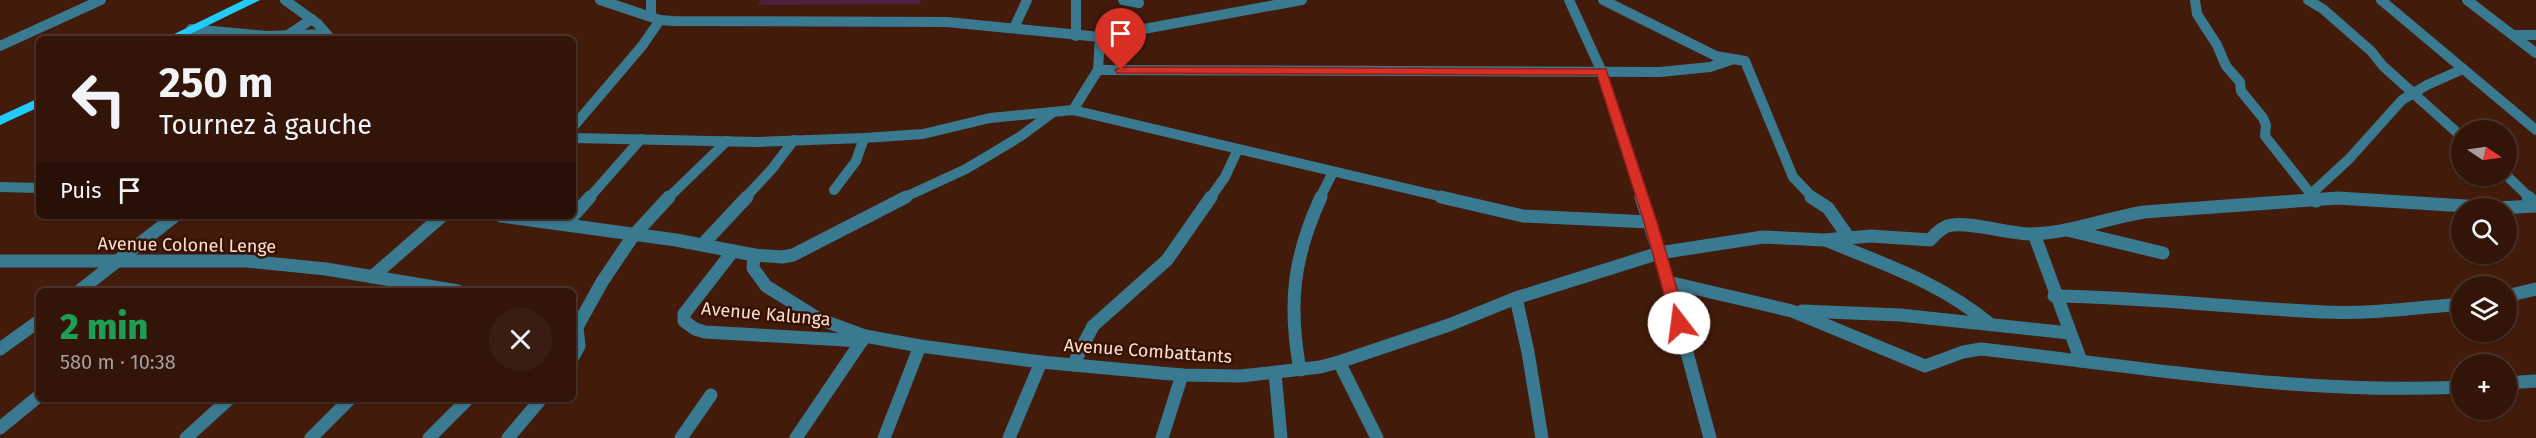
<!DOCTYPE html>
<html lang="fr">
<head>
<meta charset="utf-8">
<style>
	body { margin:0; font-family:"Fira Sans",sans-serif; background:#3a1d12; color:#f1f3f6; height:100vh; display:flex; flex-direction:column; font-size:22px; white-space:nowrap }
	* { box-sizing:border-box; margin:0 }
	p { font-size:20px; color:#a89e9c }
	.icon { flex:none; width:33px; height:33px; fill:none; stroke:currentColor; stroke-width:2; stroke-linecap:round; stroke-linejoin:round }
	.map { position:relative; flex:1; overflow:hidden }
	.drawer { position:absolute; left:36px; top:288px; width:540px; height:114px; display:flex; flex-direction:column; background:#321408; border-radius:9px; box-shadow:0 2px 4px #0004,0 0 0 2px #4d3329 }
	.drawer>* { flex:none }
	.guide { position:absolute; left:36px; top:36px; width:540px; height:183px; border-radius:9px; box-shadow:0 2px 4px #0004,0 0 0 2px #4d3329; background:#321408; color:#f1f3f6; overflow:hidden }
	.needle { width:39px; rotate:103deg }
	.buttons { position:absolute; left:2451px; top:120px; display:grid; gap:12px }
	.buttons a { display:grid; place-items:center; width:66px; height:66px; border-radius:50%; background:#321408; box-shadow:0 2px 4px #0004,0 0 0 2px #4d3329; font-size:30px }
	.pin { position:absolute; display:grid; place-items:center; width:51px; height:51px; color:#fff; margin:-62px -26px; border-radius:50% 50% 50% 0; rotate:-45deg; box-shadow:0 0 6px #0007 }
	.pin .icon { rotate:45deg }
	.me { position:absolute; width:66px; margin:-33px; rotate:345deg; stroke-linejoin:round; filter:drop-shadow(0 0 4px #0008) }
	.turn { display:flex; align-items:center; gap:21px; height:126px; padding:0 24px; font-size:27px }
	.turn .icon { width:78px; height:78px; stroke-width:2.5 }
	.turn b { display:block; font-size:42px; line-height:51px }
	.then { display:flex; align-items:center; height:57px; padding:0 24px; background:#0003; gap:12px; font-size:22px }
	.round { display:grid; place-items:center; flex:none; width:63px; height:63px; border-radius:32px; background:#3a1d12 }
	.headline { display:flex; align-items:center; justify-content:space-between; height:102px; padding:0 24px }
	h1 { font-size:36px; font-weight:800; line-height:45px; color:#1e9e55 }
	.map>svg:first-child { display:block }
	.green { fill:#511f40 }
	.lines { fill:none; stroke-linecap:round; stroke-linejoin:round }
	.minor-far1 { stroke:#397a90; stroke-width:10 }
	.minor { stroke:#397a90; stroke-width:13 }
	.major { fill:#21ccfa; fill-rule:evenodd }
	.route { fill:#d93025; stroke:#8d1f18; stroke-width:1.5 }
	.labels { text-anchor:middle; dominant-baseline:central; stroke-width:5; stroke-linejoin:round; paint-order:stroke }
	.street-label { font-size:18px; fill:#fadfd5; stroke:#371102 }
</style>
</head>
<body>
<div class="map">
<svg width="2536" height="438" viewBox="0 0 2536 438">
	<rect width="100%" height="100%" fill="#421b0b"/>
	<path class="green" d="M761 0H921L919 4 758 5Z"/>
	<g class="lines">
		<g class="minor-far1">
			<path d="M285 0 318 24 330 38"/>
			<path d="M600 0 660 20 673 21 947 22 1100 37 1302 0"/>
			<path d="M651 0V17"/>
			<path d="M1076 0V36"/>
			<path d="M1123 0 1139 3"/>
			<path d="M1569 0 1602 72 1642 198"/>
			<path d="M1603 0 1716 56 1745 61 1793 177 1813 198"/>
			<path d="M2195 0 2197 14 2217 45 2226 66 2240 82 2241 91 2263 118 2266 125 2265 136 2314 198"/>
			<path d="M2308 0 2323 9 2371 51 2383 66 2462 137"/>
			<path d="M2381 0 2536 130"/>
			<path d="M2467 0 2536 53"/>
			<path d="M1014 28 1027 0"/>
			<path d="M191 29 267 36 326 34"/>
			<path d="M2513 35H2536"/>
			<path d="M285 37 312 19"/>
			<path d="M0 46 101 0"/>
			<path d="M1098 70 1660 72 1710 67 1734 59"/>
			<path d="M1073 110 1098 70 1100 37"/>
			<path d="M573 127 642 46 660 20"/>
			<path d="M573 138 757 142 864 138 923 134 990 118 1073 110 1447 198"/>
			<path d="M2506 175 2530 198"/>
			<path d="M0 187 39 188"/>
			<path d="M834 190 856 161 864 138"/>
			<path d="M2311 194 2349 159 2402 100 2427 85 2463 69"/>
			<path d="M589 198 641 139"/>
			<path d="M668 198 727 141"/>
			<path d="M745 198 772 169 794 140"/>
			<path d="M903 198 966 169 1021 136 1052 113"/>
			<path d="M1210 198 1225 177 1238 149"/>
			<path d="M1320 198 1333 172"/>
			<path d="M2336 198H2340"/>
		</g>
		<g class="minor">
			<path d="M1441 197 1523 216 1650 222"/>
			<path d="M1641 197 1668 282 1710 438"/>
			<path d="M1811 197 1828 208 1849 238"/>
			<path d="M2313 197 2316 201"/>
			<path d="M2528 197 2536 204"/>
			<path d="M501 216 676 240 754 255 753 268 766 286 819 319 865 336 920 346 1041 362 1182 375 1241 376 1320 367 1339 362 1449 325 1516 298 1659 253 1763 237 1824 240 1871 236 1930 240C1936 233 1943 226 1952 225 1975 222 2011 235 2035 234 2072 232 2108 218 2144 212L2338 198 2498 208 2536 206"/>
			<path d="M566 224 590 197"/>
			<path d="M2067 230 2163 253"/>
			<path d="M2034 234 2081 361"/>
			<path d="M1828 241C1888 266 1939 282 1990 324"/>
			<path d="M702 245 747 197"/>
			<path d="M733 251 684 314V321L695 329 705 332 862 341"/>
			<path d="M754 255 782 257 793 255 906 197"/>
			<path d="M0 261H246L326 269 458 291"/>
			<path d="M372 277 442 216"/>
			<path d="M1668 282 1792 311 1925 366 1963 352 1981 349C2140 367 2301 395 2462 387"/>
			<path d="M79 291 175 216"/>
			<path d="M2054 296C2145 297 2234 308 2324 312 2370 314 2416 308 2462 304"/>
			<path d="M2506 296 2536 289"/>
			<path d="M1516 298 1528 352 1542 438"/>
			<path d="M1802 311 1900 315 2069 333"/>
			<path d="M0 349 39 321"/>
			<path d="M573 357 579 346 577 327 602 282 633 236 669 197"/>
			<path d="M1339 362 1377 438"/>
			<path d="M1073 365 1093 326 1167 260 1211 197"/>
			<path d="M1300 370C1288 304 1293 258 1321 197"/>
			<path d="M1275 373 1281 438"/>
			<path d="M2506 383 2536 381"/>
			<path d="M0 428 39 396"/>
			<path d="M186 438 229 399"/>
			<path d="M311 438 350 399"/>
			<path d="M429 438 468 399"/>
			<path d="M508 438 541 399"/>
			<path d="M681 438 711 395"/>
			<path d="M796 438 865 336"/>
			<path d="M884 438 920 346"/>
			<path d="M1009 438 1041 362"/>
			<path d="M1162 438 1182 375"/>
		</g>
		<g class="major">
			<path d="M244 0H260L180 39H164Z"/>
			<path d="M39 98V107L0 125V116Z"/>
		</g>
	</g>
	<path class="route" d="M1121 67 1606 69 1657 222 1687 323 1679 328 1672 323 1644 222 1597 75 1117 73 1115 70Z"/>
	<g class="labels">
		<g class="street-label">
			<text transform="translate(187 245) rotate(1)">Avenue Colonel Lenge</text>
			<text transform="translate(766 314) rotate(5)">Avenue Kalunga</text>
			<text transform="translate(1148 351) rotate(4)">Avenue Combattants</text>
		</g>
	</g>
</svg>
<div class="buttons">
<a><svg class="needle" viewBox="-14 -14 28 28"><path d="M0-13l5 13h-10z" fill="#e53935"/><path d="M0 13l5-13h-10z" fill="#a89e9c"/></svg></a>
<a><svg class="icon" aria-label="search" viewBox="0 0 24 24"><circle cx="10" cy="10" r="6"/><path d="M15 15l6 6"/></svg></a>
<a><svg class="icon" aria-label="layers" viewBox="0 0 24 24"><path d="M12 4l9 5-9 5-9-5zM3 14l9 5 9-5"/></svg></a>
<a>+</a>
</div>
<div class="pin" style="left:1121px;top:70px;background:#d93025"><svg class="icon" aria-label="arrive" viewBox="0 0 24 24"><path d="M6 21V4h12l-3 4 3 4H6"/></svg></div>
<svg class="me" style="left:1679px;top:323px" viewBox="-20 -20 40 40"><circle r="19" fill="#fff"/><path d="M0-13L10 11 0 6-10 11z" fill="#d93025"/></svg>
<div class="guide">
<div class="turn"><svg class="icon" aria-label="left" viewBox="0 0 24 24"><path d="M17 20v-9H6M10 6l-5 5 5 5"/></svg><div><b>250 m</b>Tournez à gauche</div></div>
<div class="then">Puis<svg class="icon" aria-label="arrive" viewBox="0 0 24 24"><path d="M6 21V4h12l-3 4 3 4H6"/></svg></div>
</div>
<section class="drawer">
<div class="headline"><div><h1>2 min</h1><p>580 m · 10:38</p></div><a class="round"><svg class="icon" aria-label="close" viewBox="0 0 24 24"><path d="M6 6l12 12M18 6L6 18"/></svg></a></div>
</section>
</div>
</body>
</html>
